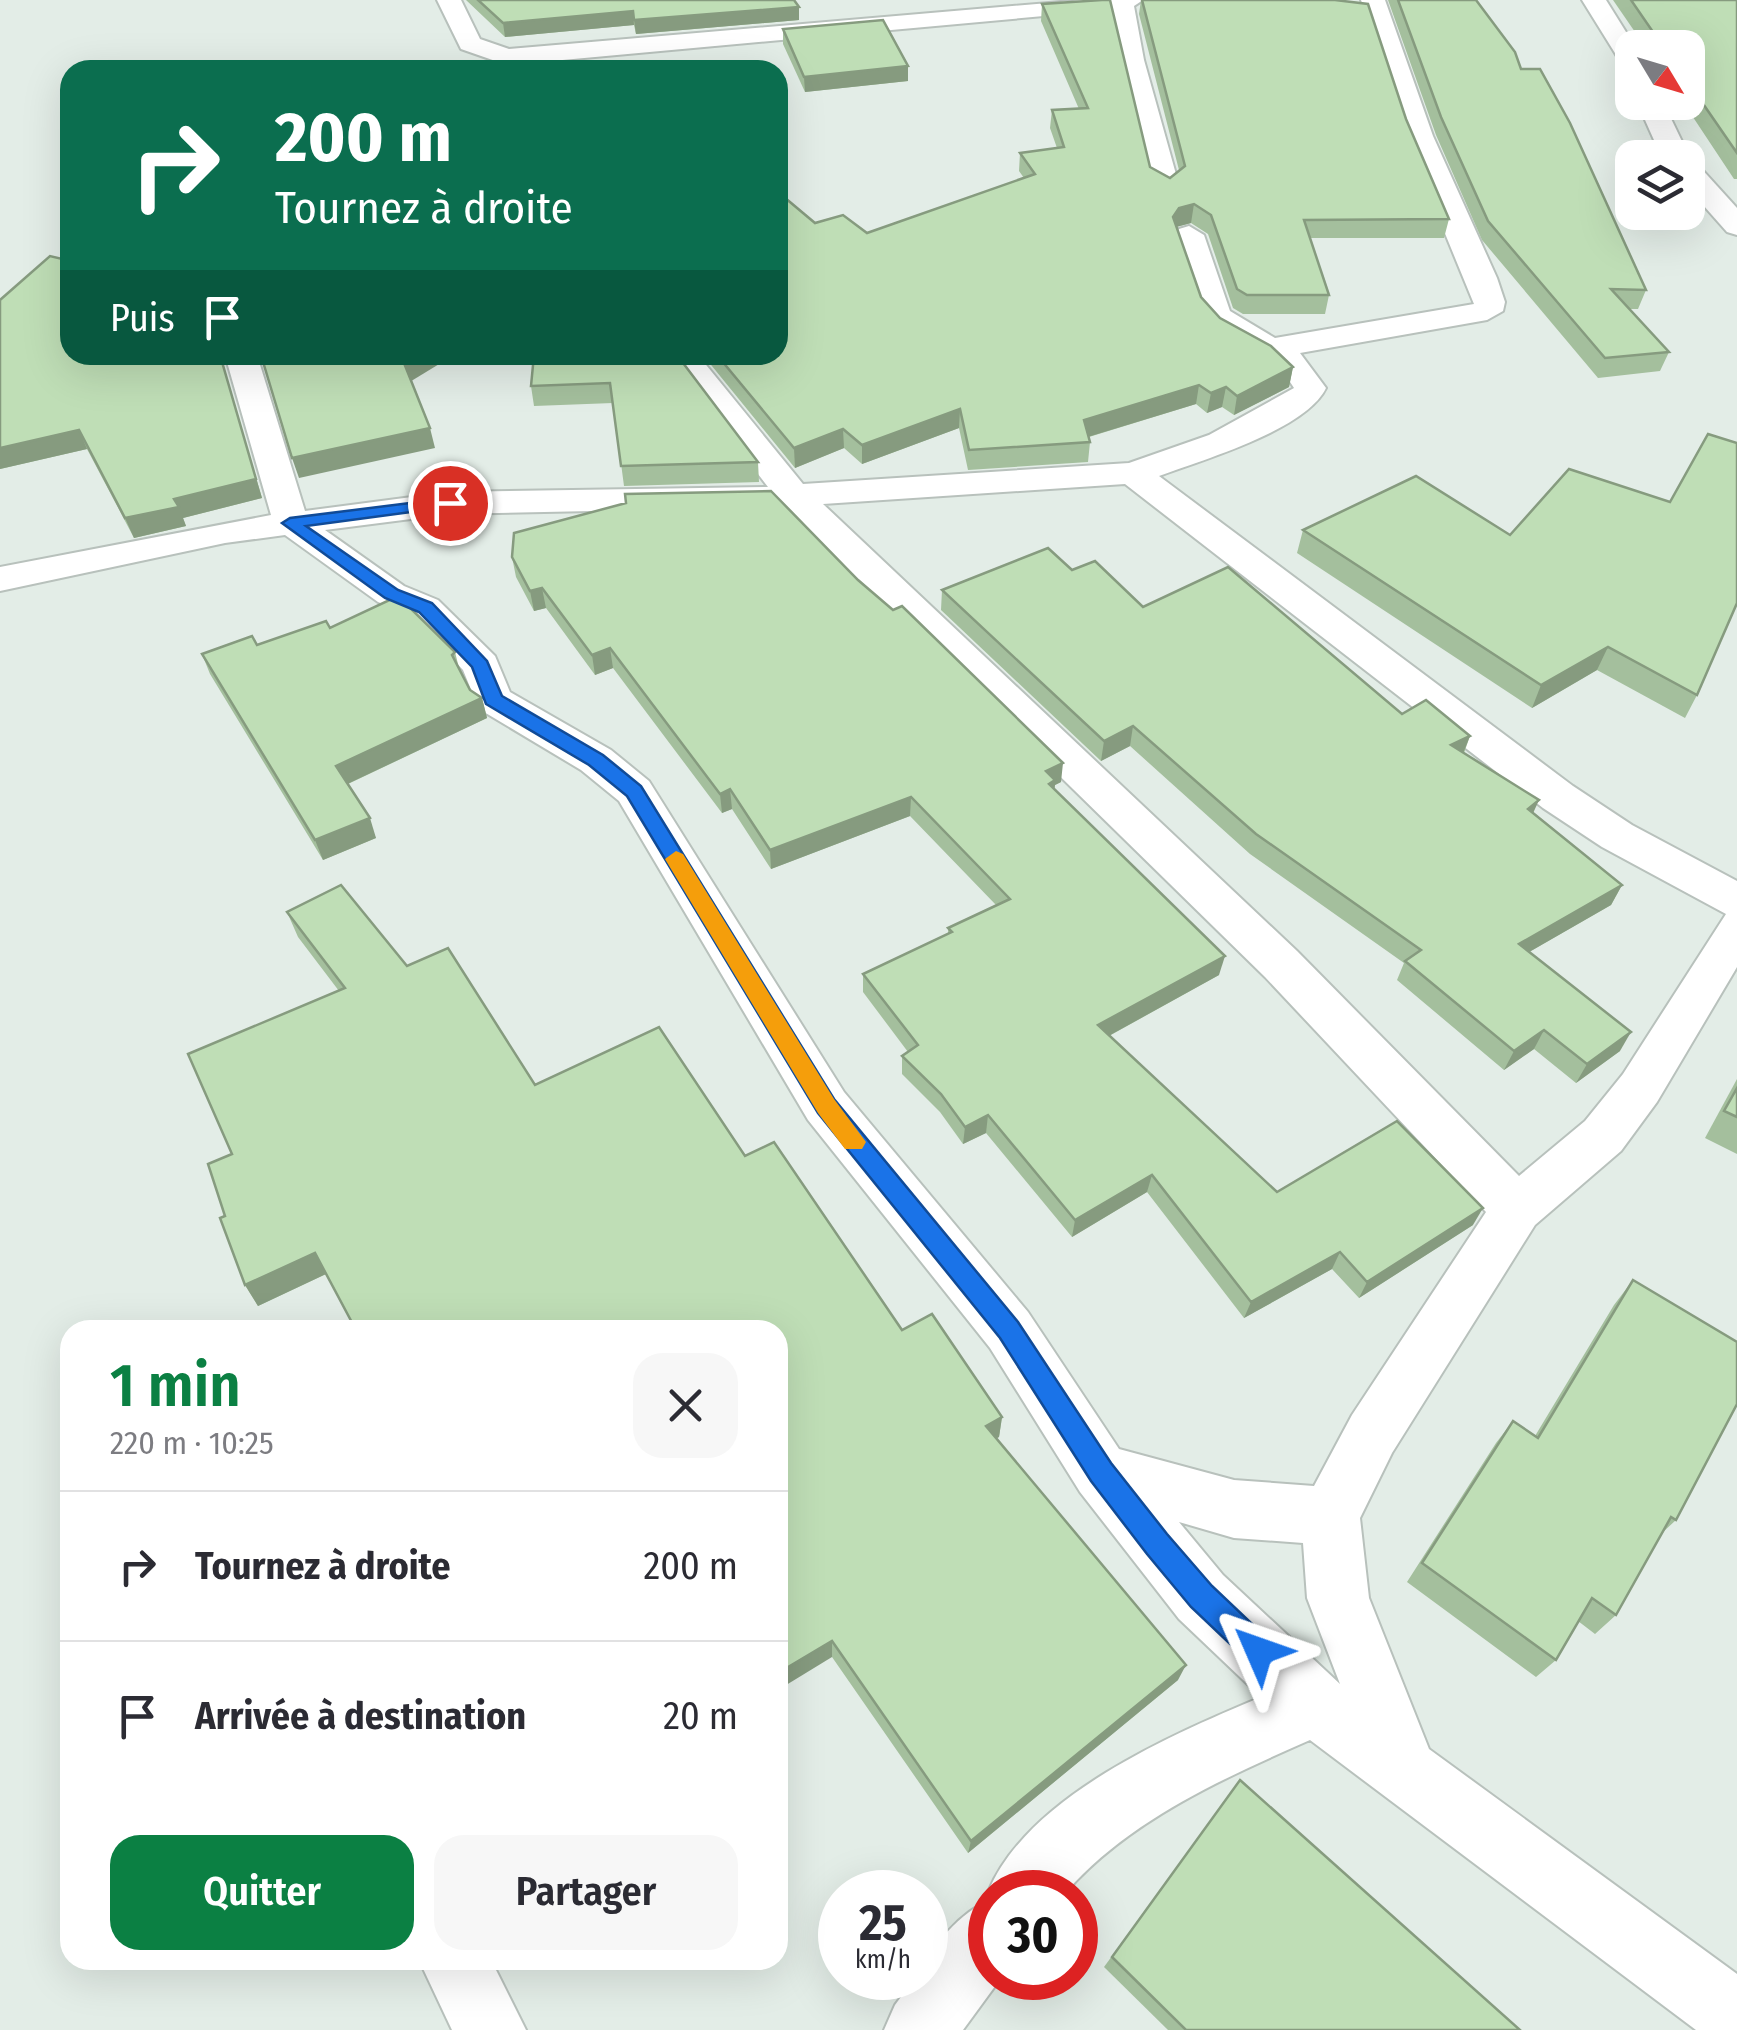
<!DOCTYPE html>
<html lang="fr">
<head>
<meta charset="utf-8">
<style>
	body { margin:0; font-family:"Fira Sans Condensed",sans-serif; background:#f7f7f7; color:#2b2b33; height:100vh; display:flex; flex-direction:column; font-size:38px; white-space:nowrap }
	* { box-sizing:border-box; margin:0 }
	p { font-size:32px; color:#7c7c81 }
	.icon { flex:none; width:55px; height:55px; fill:none; stroke:currentColor; stroke-width:2; stroke-linecap:round; stroke-linejoin:round }
	.map { position:relative; flex:1; overflow:hidden }
	.drawer { position:absolute; left:60px; top:1320px; width:728px; height:650px; display:flex; flex-direction:column; background:#fff; border-radius:30px; box-shadow:0 10px 40px #0002 }
	.drawer>* { flex:none }
	.top-card { position:absolute; left:60px; top:60px; width:728px; height:305px; border-radius:30px; box-shadow:0 10px 40px #0002; background:#0b6e4f; color:#fff; overflow:hidden }
	.needle { width:65px; rotate:128deg }
	.buttons { position:absolute; left:1615px; top:30px; display:grid; gap:20px }
	.buttons a { display:grid; place-items:center; width:90px; height:90px; border-radius:20px; background:#fff; box-shadow:0 10px 40px #0002; font-size:50px }
	.speed { position:absolute; left:818px; top:1870px; display:flex; gap:20px; font-size:50px; font-weight:700; text-align:center }
	.speed>* { display:grid; place-content:center; width:130px; height:130px; border-radius:50%; background:#fff; box-shadow:0 10px 40px #0002; line-height:1 }
	.speed small { font-size:25px; font-weight:400 }
	.speed .limit { border:15px solid #d22; background:#fff; color:#111 }
	.pin { position:absolute; display:grid; place-items:center; width:85px; height:85px; color:#fff; margin:-42px; border:5px solid #fff; border-radius:50%; box-shadow:0 2px 10px #0007 }
	.me { position:absolute; width:110px; margin:-55px; rotate:313deg; stroke-linejoin:round; filter:drop-shadow(0 0 8px #0008) }
	.turn { display:flex; align-items:center; gap:35px; height:210px; padding:0 50px; font-size:45px }
	.turn .icon { width:130px; height:130px; stroke-width:2.5 }
	.turn b { display:block; font-size:70px; line-height:85px }
	.then { display:flex; align-items:center; height:95px; padding:0 50px; background:#0003; gap:20px; font-size:38px }
	.round { display:grid; place-items:center; flex:none; width:105px; height:105px; border-radius:30px; background:#f7f7f7 }
	.overview { display:flex; align-items:center; justify-content:space-between; height:170px; padding:0 50px }
	h1 { font-size:60px; font-weight:600; line-height:75px; color:#0b8043 }
	.button { display:flex; gap:20px; margin-top:auto; padding:20px 50px }
	.button a { flex:1; height:115px; border-radius:30px; background:#0b8043; color:#fff; font-size:40px; font-weight:600; line-height:115px; text-align:center }
	.button a+a { background:#f7f7f7; color:#2b2b33 }
	ul { padding:0; list-style:none }
	li { display:flex; align-items:center; gap:30px; height:150px; padding:0 50px; border-top:2px solid #e1e1e2 }
	li div { flex:1 }
	li b { display:block; font-size:38px }
	li em { font-style:normal }
	.map>svg:first-child { display:block }
	.lines { fill:none; stroke-linecap:round; stroke-linejoin:round }
	.street-casing { stroke:#b8c1bc; stroke-width:4 }
	.street { fill:#fff; fill-rule:evenodd }
	.wall { fill:#a4bf9d }
	.shaded-wall { fill:#869b7f }
	.building { fill:#bfdeb6; stroke:#869b7f; stroke-width:2.5 }
	.route { fill:#1a73e8; stroke:#114b97; stroke-width:2.5 }
	.slow { fill:#f59e0b }
</style>
</head>
<body>
<div class="map">
<svg width="1737" height="2030" viewBox="0 0 1737 2030">
	<rect width="100%" height="100%" fill="#e3ede7"/>
	<g class="lines">
		<defs>
			<g id="street">
				<path d="M437 0H461L480 39 509 49 1084 0H1143L1134 6 1144 60 1179 185 1165 193 1151 185 1110 10 507 65 461 49Z"/>
				<path d="M1361 0H1385L1433 136 1497 278 1505 302 1503 311 1487 320 1300 353 1326 388C1306 430 1202 460 1159 476L1573 786 1632 825 1737 881V967L1657 1102 1621 1151 1535 1225 1392 1453 1360 1518 1369 1598 1429 1749 1737 1974V2030H1696L1310 1740C1224 1778 1129 1820 1066 1892H990V1897L988 1892C1028 1796 1171 1735 1261 1697L1179 1619 1080 1492 990 1348 808 1120 619 801 581 770 479 709 463 670 412 616 378 602 285 535 225 543 0 591V567L271 515 225 355H257L305 511 450 492 768 487 665 355H698L803 484 1129 463 1209 435 1294 388C1276 356 1245 355 1219 334 1189 311 1185 269 1174 235L1179 229 1189 226 1204 235 1230 311 1275 338 1474 304 1405 136ZM1125 484 1543 808 1602 847 1726 914 1623 1074 1585 1121 1519 1176 1297 951 823 504ZM785 507 1265 977 1486 1212 1352 1415 1314 1486 1234 1480 1119 1449 1028 1312 844 1092 649 781 611 750 510 692 495 656 438 600 404 586 325 530 450 514ZM1179 1522 1234 1538 1303 1543 1307 1598 1340 1684 1223 1575Z"/>
				<path d="M1582 0H1606L1636 48H1632V68L1623 66Z"/>
				<path d="M1637 102H1663L1690 158 1688 161V158H1662Z"/>
				<path d="M1688 163 1698 165 1737 208V235L1727 232 1688 188Z"/>
				<path d="M990 1900V1978H1001L963 2030H884L895 2005 915 1978H925C925 1948 964 1910 990 1900Z"/>
				<path d="M419 1960H491L526 2030H452Z"/>
			</g>
		</defs>
		<use href="#street" class="street-casing"/>
		<use href="#street" class="street"/>
	</g>
	<g class="wall">
		<path d="M466 0H794L799 20 636 34 634 25 505 37Z"/>
		<path d="M1141 0H1335L1406 119 1449 219 1444 238H1310L1329 295 1325 314H1243L1233 308 1208 234 1191 223 1176 227 1201 297 1220 318 1293 367 1289 387 1234 415 1222 407 1207 413 1196 404 1089 437 1090 442 1088 462 968 470 959 428 862 464 844 448 795 468 703 355H778L815 223 867 233 1024 178 1019 171 1020 153 1057 148 1050 128 1052 110 1079 109 1041 21 1042 4 1150 167 1170 178 1179 170 1139 14Z"/>
		<path d="M1388 0H1476L1521 69 1646 290 1638 309H1629L1669 352 1660 371 1598 378 1482 240 1436 135Z"/>
		<path d="M1613 0H1737V179H1734L1683 102H1688V48H1646Z"/>
		<path d="M783 29 908 66V81L805 92 783 44Z"/>
		<path d="M0 300 70 355H220L262 498 183 518 186 526 134 538 87 449 0 469Z"/>
		<path d="M677 355 758 462 759 482 624 486 613 403 534 406 531 386Z"/>
		<path d="M1303 530 1510 535 1697 695 1685 718 1597 670 1532 708 1297 553Z"/>
		<path d="M512 557 1061 782 1055 785 1054 789 1219 975 1109 1036 1277 1192 1473 1225 1359 1298 1332 1269 1244 1318 1147 1192 1072 1237 986 1133 963 1144 940 1112 902 1074V1056L908 1052 863 992V974L948 934V928L996 905 910 816 771 869 732 809 722 813 613 668 595 675 546 608 534 611 516 577Z"/>
		<path d="M1072 570 1143 607 1402 714 1470 736 1464 753 1534 813 1622 885 1611 905 1529 952 1620 1051 1576 1083 1534 1049 1504 1070 1397 980 1404 963 1250 854 1130 746 1101 761 941 610 942 590Z"/>
		<path d="M330 628 455 652 459 668 470 690 482 698 487 718 348 784 376 838 323 860 210 674 202 654 257 645Z"/>
		<path d="M287 912 407 966 535 1085 745 1156 902 1330 1002 1417 999 1437 996 1438 1178 1680 968 1853 832 1657 778 1330 326 1274 258 1306 245 1285 225 1216 232 1154 339 991 298 937Z"/>
		<path d="M1737 1079V1154L1705 1138Z"/>
		<path d="M1633 1280 1676 1520 1663 1532 1616 1615 1595 1634 1578 1621 1556 1660 1536 1677 1407 1582 1496 1443 1513 1421 1535 1436 1614 1305Z"/>
		<path d="M1240 1780 1520 2030H1168L1104 1967Z"/>
	</g>
	<g class="shaded-wall">
		<path d="M799 7V20L636 34 634 20Z"/>
		<path d="M633 11 634 25 505 37 503 23Z"/>
		<path d="M908 66V81L805 92 804 77Z"/>
		<path d="M1194 204 1191 223 1176 227 1173 217 1179 208Z"/>
		<path d="M220 355 262 498 183 518 186 526 134 538 125 518 174 499Z"/>
		<path d="M417 355H454L408 383 404 363Z"/>
		<path d="M1293 367 1289 387 1234 415 1237 396Z"/>
		<path d="M1199 385 1196 404 1081 439 1084 420Z"/>
		<path d="M1226 387 1222 407 1207 413 1211 393Z"/>
		<path d="M960 409 959 428 862 464V445Z"/>
		<path d="M430 428 435 448 299 478 292 458Z"/>
		<path d="M843 429 844 448 795 468 794 448Z"/>
		<path d="M79 430 87 449 0 469V448Z"/>
		<path d="M542 588 546 608 534 611 530 591Z"/>
		<path d="M1608 647 1597 670 1532 708 1541 685Z"/>
		<path d="M610 648 613 668 595 675 592 655Z"/>
		<path d="M482 698 487 718 343 786 336 766Z"/>
		<path d="M1133 726 1130 746 1101 761 1104 741Z"/>
		<path d="M1470 736 1462 756 1451 745Z"/>
		<path d="M1063 763 1061 782 1055 785 1053 800 1046 771Z"/>
		<path d="M730 789 732 809 722 813 720 794Z"/>
		<path d="M911 797 910 816 771 869 770 850Z"/>
		<path d="M1539 800 1530 820 1528 809Z"/>
		<path d="M370 818 376 838 323 860 315 840Z"/>
		<path d="M1622 885 1611 905 1510 963 1519 944Z"/>
		<path d="M1225 956 1219 975 1094 1044 1098 1025Z"/>
		<path d="M1544 1030 1534 1049 1504 1070 1514 1051Z"/>
		<path d="M1631 1032 1620 1051 1576 1083 1587 1064Z"/>
		<path d="M988 1115 986 1133 963 1144 965 1127Z"/>
		<path d="M1152 1175 1147 1192 1072 1237 1075 1220Z"/>
		<path d="M1483 1208 1473 1225 1359 1298 1367 1282Z"/>
		<path d="M1340 1252 1332 1269 1244 1318 1251 1302Z"/>
		<path d="M315 1253 326 1274 258 1306 245 1285Z"/>
		<path d="M1002 1417 999 1437 983 1446 986 1426Z"/>
		<path d="M832 1641V1657L778 1690V1673Z"/>
		<path d="M1186 1665 1178 1680 968 1853 971 1841Z"/>
	</g>
	<g class="building">
		<path d="M478 0H794L799 7 634 20 633 11 503 23Z"/>
		<path d="M1102 0H1110L1150 167 1170 178 1185 166 1142 0H1335L1368 4 1406 119 1449 219 1304 220 1329 295H1247L1237 289 1211 215 1194 204 1179 208 1173 217 1201 297 1220 318 1271 346 1293 367 1237 396 1226 387 1211 393 1199 385 1084 420 1090 442 969 450 960 409 862 445 843 429 794 448 717 355H778V192L815 223 843 215 867 233 1035 174 1020 153 1064 147 1052 110 1088 108 1042 4Z"/>
		<path d="M1398 0H1476L1515 52 1521 69H1540L1570 123 1646 290 1611 289 1669 352 1605 358 1488 221 1441 117Z"/>
		<path d="M1631 0H1737V153L1688 82V48H1664Z"/>
		<path d="M883 20 908 66 804 77 783 29Z"/>
		<path d="M70 253V355H220L256 479 174 499 179 507 125 518 79 430 0 448V300L50 256 62 259Z"/>
		<path d="M261 355H417L404 363 430 428 292 458Z"/>
		<path d="M534 355H677L758 462 621 466 610 383 531 386Z"/>
		<path d="M1708 434 1737 443V603L1697 695 1608 647 1541 685 1303 530 1416 476 1510 535 1569 469 1670 502Z"/>
		<path d="M771 491 858 580 893 610 902 606 1063 763 1046 771 1055 780 1049 784 1225 956 1098 1025 1277 1192 1397 1121 1483 1208 1367 1282 1340 1252 1251 1302 1152 1175 1075 1220 988 1115 965 1127 941 1094 902 1056 918 1045 863 974 952 932 948 928 1010 899 911 797 770 850 730 789 720 794 610 648 592 655 542 588 530 591 512 557 514 533 626 503 625 494Z"/>
		<path d="M1048 548 1072 570 1095 561 1143 607 1228 567 1402 714 1426 700 1470 736 1451 745 1539 800 1528 809 1622 885 1519 944 1631 1032 1587 1064 1544 1030 1514 1051 1405 961 1421 950 1256 834 1133 726 1104 741 942 590Z"/>
		<path d="M398 596 455 652 452 655 470 690 482 698 336 766 370 818 315 840 202 654 252 636 257 645 326 621 330 628Z"/>
		<path d="M341 885 407 966 448 948 535 1085 659 1027 745 1156 774 1142 902 1330 932 1314 1002 1417 986 1426 1186 1665 971 1841 832 1641 778 1673V1330H356L315 1253 245 1285 220 1218 225 1216 208 1164 232 1154 188 1054 345 988 287 912Z"/>
		<path d="M1737 1088V1117L1724 1111Z"/>
		<path d="M1633 1280 1737 1342V1404L1676 1520 1671 1517 1616 1615 1592 1598 1556 1660 1422 1563 1513 1421 1538 1438Z"/>
		<path d="M1240 1780 1520 2030H1186L1112 1957Z"/>
	</g>
	<path class="route" d="M450 498 456 499V506L306 526 398 590 432 603 487 661 502 696 603 755 641 786 834 1099 1018 1322 1111 1463 1167 1534 1212 1586 1269 1640 1274 1651 1269 1661 1259 1666 1248 1661 1191 1607 1147 1554 1091 1481 1000 1338 818 1113 627 796 589 765 486 704 472 667 419 612 385 598 282 523 290 518Z"/>
	<path class="slow" d="M676 851 683 854 834 1099 866 1142 862 1149H845L818 1113 665 859Z"/>
</svg>
<div class="buttons">
<a><svg class="needle" viewBox="-14 -14 28 28"><path d="M0-13l5 13h-10z" fill="#e53935"/><path d="M0 13l5-13h-10z" fill="#7c7c81"/></svg></a>
<a><svg class="icon" aria-label="layers" viewBox="0 0 24 24"><path d="M12 4l9 5-9 5-9-5zM3 14l9 5 9-5"/></svg></a>
</div>
<div class="speed"><div>25<small>km/h</small></div><div class="limit">30</div></div>
<div class="pin" style="left:450px;top:503px;background:#d93025"><svg class="icon" aria-label="arrive" viewBox="0 0 24 24"><path d="M6 21V4h12l-3 4 3 4H6"/></svg></div>
<svg class="me" style="left:1259px;top:1651px" viewBox="-20 -20 40 40"><path d="M0-17L14 15 0 8-14 15z" fill="#1a73e8" stroke="#fff" stroke-width="4"/></svg>
<div class="top-card">
<div class="turn"><svg class="icon" aria-label="right" viewBox="0 0 24 24"><path d="M7 20v-9h11M14 6l5 5-5 5"/></svg><div><b>200 m</b>Tournez à droite</div></div>
<div class="then">Puis<svg class="icon" aria-label="arrive" viewBox="0 0 24 24"><path d="M6 21V4h12l-3 4 3 4H6"/></svg></div>
</div>
<section class="drawer">
<div class="overview"><div><h1>1 min</h1><p>220 m · 10:25</p></div><a class="round"><svg class="icon" aria-label="close" viewBox="0 0 24 24"><path d="M6 6l12 12M18 6L6 18"/></svg></a></div>
<ul>
<li><svg class="icon" aria-label="right" viewBox="0 0 24 24"><path d="M7 20v-9h11M14 6l5 5-5 5"/></svg><div><b>Tournez à droite</b></div><em>200 m</em></li>
<li><svg class="icon" aria-label="arrive" viewBox="0 0 24 24"><path d="M6 21V4h12l-3 4 3 4H6"/></svg><div><b>Arrivée à destination</b></div><em>20 m</em></li>
</ul>
<div class="button"><a>Quitter</a><a>Partager</a></div>
</section>
</div>
</body>
</html>
